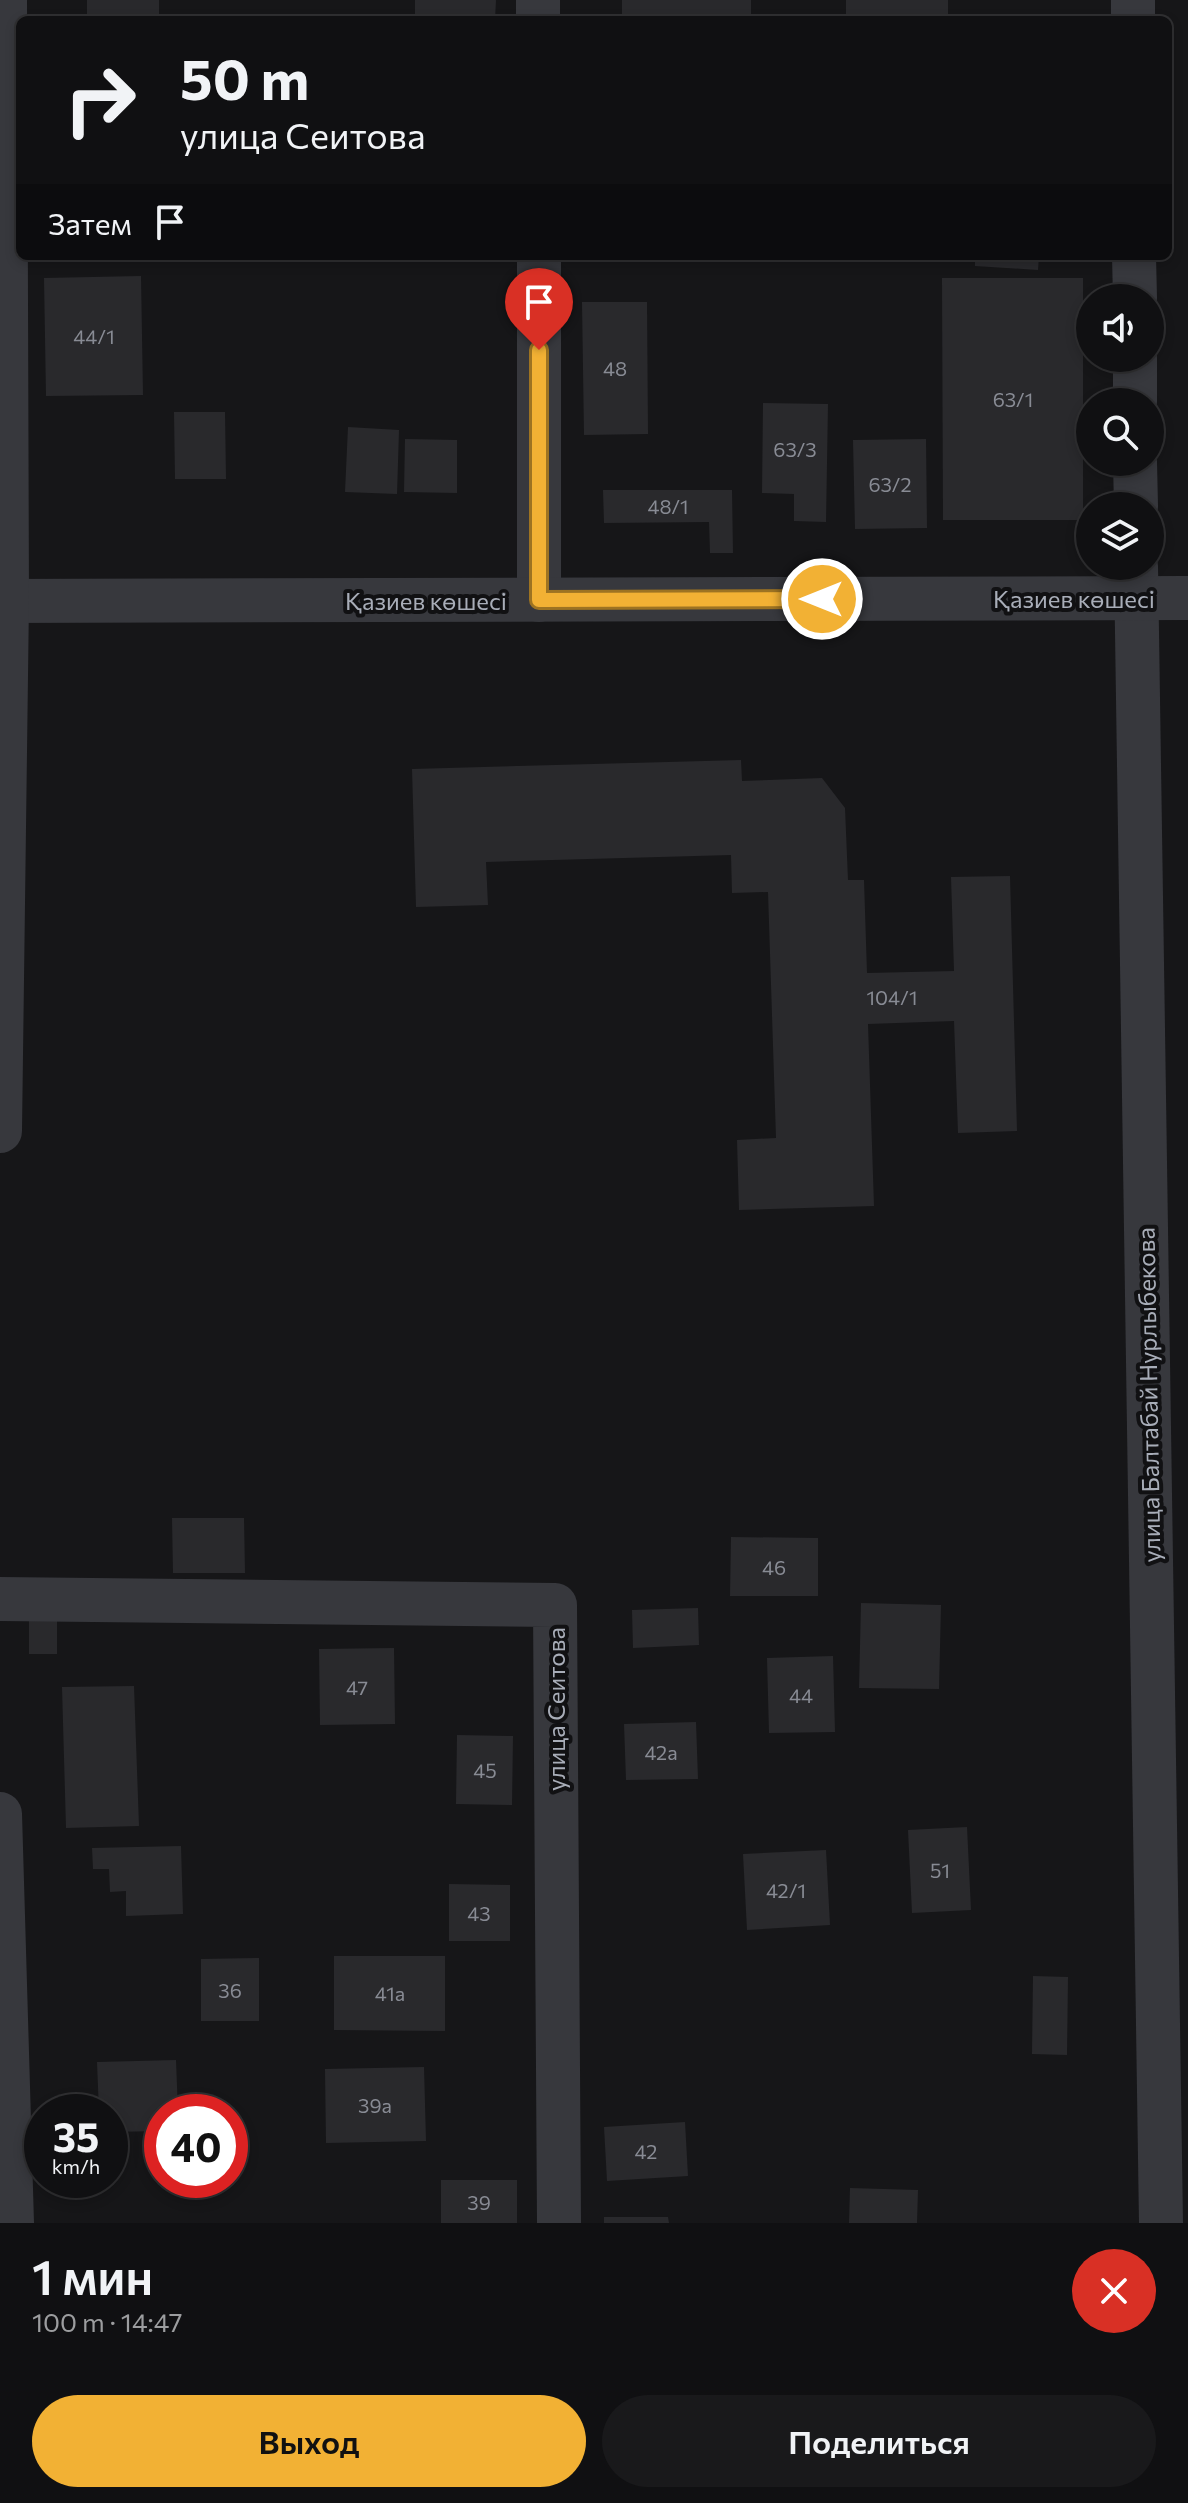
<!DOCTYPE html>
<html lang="ru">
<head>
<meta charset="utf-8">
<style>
	body { margin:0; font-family:Commissioner,sans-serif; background:#19191b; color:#f1f3f6; height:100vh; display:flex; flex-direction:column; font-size:30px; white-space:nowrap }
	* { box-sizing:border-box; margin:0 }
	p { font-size:26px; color:#9c9d9f }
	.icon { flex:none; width:44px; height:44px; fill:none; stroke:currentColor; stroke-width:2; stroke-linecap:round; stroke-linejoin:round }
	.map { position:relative; height:2223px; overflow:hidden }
	.details { display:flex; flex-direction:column; background:#101012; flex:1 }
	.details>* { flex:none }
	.hud { position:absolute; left:16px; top:16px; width:1156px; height:244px; border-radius:12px; box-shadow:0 4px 12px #0003,0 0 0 2px #303032; background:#101012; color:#f1f3f6; overflow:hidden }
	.buttons { position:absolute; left:1076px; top:284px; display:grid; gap:16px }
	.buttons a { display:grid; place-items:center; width:88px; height:88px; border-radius:50%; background:#101012; box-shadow:0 4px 12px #0003,0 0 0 2px #303032; font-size:40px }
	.speed { position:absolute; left:24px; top:2094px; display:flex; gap:16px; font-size:40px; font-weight:700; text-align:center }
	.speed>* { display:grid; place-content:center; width:104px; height:104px; border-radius:50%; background:#101012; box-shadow:0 4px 12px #0003,0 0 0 2px #303032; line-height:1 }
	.speed small { font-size:20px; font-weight:400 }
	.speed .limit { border:12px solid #d22; background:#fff; color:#111 }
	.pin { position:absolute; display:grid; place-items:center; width:68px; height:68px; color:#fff; margin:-82px -34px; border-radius:50% 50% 50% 0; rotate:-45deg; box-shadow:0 0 8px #0007 }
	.pin .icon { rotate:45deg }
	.me { position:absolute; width:88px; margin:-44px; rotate:270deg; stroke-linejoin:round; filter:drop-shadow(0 0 6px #0008) }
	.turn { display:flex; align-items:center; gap:28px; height:168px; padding:0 32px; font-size:36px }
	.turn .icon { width:104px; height:104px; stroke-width:2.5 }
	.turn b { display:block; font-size:56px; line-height:68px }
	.then { display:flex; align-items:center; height:76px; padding:0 32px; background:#0003; gap:16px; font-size:30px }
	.round { display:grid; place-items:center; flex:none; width:84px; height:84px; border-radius:42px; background:#19191b }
	.summary { display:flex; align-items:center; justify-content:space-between; height:136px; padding:0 32px }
	h1 { font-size:48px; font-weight:600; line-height:60px }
	.button { display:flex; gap:16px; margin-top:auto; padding:16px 32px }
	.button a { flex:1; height:92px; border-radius:48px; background:#f2b134; color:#111; font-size:32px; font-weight:600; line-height:92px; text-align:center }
	.button a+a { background:#19191b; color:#f1f3f6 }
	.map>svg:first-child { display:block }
	.building { fill:#29292c }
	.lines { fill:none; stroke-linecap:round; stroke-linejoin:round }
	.minor { stroke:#37383d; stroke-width:44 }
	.route-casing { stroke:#9d7322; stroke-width:20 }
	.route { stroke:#f2b134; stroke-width:14 }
	.labels { text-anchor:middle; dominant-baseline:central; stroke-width:8; stroke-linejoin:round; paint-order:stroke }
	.number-label { font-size:20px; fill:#888b94 }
	.street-label { font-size:24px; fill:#a8adb8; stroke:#111113 }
</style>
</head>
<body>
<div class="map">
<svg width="1188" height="2223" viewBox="0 0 1188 2223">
	<rect width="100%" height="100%" fill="#161618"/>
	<g class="building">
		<rect x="87" y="0" width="72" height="20"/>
		<path d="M415 0H496L495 20H415Z"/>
		<rect x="622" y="0" width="129" height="20"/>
		<path d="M846 0H948V18L846 20Z"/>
		<path d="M975 256H1039L1038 270 975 266Z"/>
		<path d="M141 276 143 395 46 396 44 278Z"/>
		<path d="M942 278H1083V520H943Z"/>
		<path d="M582 302H647L648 434 584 435Z"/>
		<path d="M763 403 828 404 826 522 794 521V494L762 493Z"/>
		<path d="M174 412H225L226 479H175Z"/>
		<path d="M348 427 399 430 397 494 345 492Z"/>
		<path d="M405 439 457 440V493L404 492Z"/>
		<path d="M926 439 927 528 855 529 853 440Z"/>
		<path d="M603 490H732L733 553H710L709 522 604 523Z"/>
		<path d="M741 760 742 781 822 778 845 808 848 880H864L867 973 954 971 951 877 1010 876 1017 1131 958 1133 954 1021 868 1024 874 1206 739 1210 737 1140 776 1138 768 892 732 893 731 855 486 862 488 905 416 907 412 769Z"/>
		<path d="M172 1518H244L245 1573H173Z"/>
		<path d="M731 1537 818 1538V1596H730Z"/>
		<path d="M861 1603 941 1605 939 1689 859 1688Z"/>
		<path d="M698 1608 699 1645 633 1648 632 1610Z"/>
		<rect x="29" y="1620" width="28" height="34"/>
		<path d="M394 1648 395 1724 320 1725 319 1649Z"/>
		<path d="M833 1656 835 1732 769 1733 767 1658Z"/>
		<path d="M134 1686 139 1826 66 1828 62 1687Z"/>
		<path d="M696 1722 698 1779 626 1780 624 1724Z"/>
		<path d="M457 1735 513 1736 512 1805 456 1804Z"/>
		<path d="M967 1827 971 1910 912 1913 908 1830Z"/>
		<path d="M181 1846 183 1914 126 1916V1891L110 1892 109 1869H93L92 1848Z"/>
		<path d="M826 1850 830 1925 747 1930 743 1854Z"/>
		<path d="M449 1884 510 1885V1941H449Z"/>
		<path d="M334 1956H445V2031L334 2030Z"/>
		<path d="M259 1958V2021H201V1959Z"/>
		<path d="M1033 1976 1068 1977 1067 2055 1032 2054Z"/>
		<path d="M176 2060 178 2112H162V2131L110 2132V2112H99L97 2062Z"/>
		<path d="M424 2067 426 2141 326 2143 325 2069Z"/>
		<path d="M685 2122 688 2176 607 2181 604 2127Z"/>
		<rect x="441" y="2180" width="76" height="43"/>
		<path d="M850 2188 918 2190 917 2223H849Z"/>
		<path d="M604 2217H668L669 2223H604Z"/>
	</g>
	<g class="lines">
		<g class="minor">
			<path d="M538 0V20"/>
			<path d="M1133 0V20"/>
			<path d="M539 256V600"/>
			<path d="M1134 256 1135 298"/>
			<path d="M1135 358V402"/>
			<path d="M1135 462 1136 506"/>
			<path d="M1136 566 1161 2223"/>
			<path d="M0 601 1188 598"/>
			<path d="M0 1131 7 600 5 0"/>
			<path d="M0 1599 555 1605 559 2223"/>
			<path d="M0 1814 12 2223"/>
		</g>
	</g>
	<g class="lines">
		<defs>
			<path id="route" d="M539 350V600L822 599"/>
		</defs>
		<use href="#route" class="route-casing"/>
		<use href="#route" class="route"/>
	</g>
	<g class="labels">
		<g class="number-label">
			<text x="94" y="336">44/1</text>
			<text x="615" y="368">48</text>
			<text x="1013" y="399">63/1</text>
			<text x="795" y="449">63/3</text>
			<text x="890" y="484">63/2</text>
			<text x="668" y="506">48/1</text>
			<text x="892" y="997">104/1</text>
			<text x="774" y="1567">46</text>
			<text x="357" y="1687">47</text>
			<text x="801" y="1695">44</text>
			<text x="661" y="1752">42а</text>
			<text x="485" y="1770">45</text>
			<text x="940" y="1870">51</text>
			<text x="786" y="1890">42/1</text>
			<text x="479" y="1913">43</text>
			<text x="230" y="1990">36</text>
			<text x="390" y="1993">41а</text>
			<text x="375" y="2105">39а</text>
			<text x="646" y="2151">42</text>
			<text x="479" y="2202">39</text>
		</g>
		<g class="street-label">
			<text x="1074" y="598">Қазиев көшесі</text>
			<text x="426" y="600">Қазиев көшесі</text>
			<text transform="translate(1148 1395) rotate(-91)">улица Балтабай Нурлыбекова</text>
			<text transform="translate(555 1709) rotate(-90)">улица Сеитова</text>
		</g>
	</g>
</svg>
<div class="buttons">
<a><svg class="icon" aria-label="sound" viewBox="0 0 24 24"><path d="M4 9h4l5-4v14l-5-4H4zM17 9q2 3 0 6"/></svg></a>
<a><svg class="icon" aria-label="search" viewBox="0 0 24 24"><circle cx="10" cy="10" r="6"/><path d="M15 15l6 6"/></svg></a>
<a><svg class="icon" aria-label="layers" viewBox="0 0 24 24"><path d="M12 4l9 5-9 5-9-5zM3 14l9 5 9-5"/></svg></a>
</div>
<div class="speed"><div>35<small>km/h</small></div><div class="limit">40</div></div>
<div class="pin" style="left:539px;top:350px;background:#d93025"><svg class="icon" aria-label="arrive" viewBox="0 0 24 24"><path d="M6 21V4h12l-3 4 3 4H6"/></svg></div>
<svg class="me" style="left:822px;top:599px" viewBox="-20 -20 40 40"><circle r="17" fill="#f2b134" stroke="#fff" stroke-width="3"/><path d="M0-11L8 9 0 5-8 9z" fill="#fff"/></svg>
<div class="hud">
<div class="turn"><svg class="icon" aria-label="right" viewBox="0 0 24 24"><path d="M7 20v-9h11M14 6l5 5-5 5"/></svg><div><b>50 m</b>улица Сеитова</div></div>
<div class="then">Затем<svg class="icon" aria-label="arrive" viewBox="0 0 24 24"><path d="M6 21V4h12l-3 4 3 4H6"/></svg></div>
</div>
</div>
<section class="details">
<div class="summary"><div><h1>1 мин</h1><p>100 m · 14:47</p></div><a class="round" style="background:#d93025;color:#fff"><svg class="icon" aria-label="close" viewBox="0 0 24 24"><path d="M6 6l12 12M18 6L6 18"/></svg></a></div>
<div class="button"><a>Выход</a><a>Поделиться</a></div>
</section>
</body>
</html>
